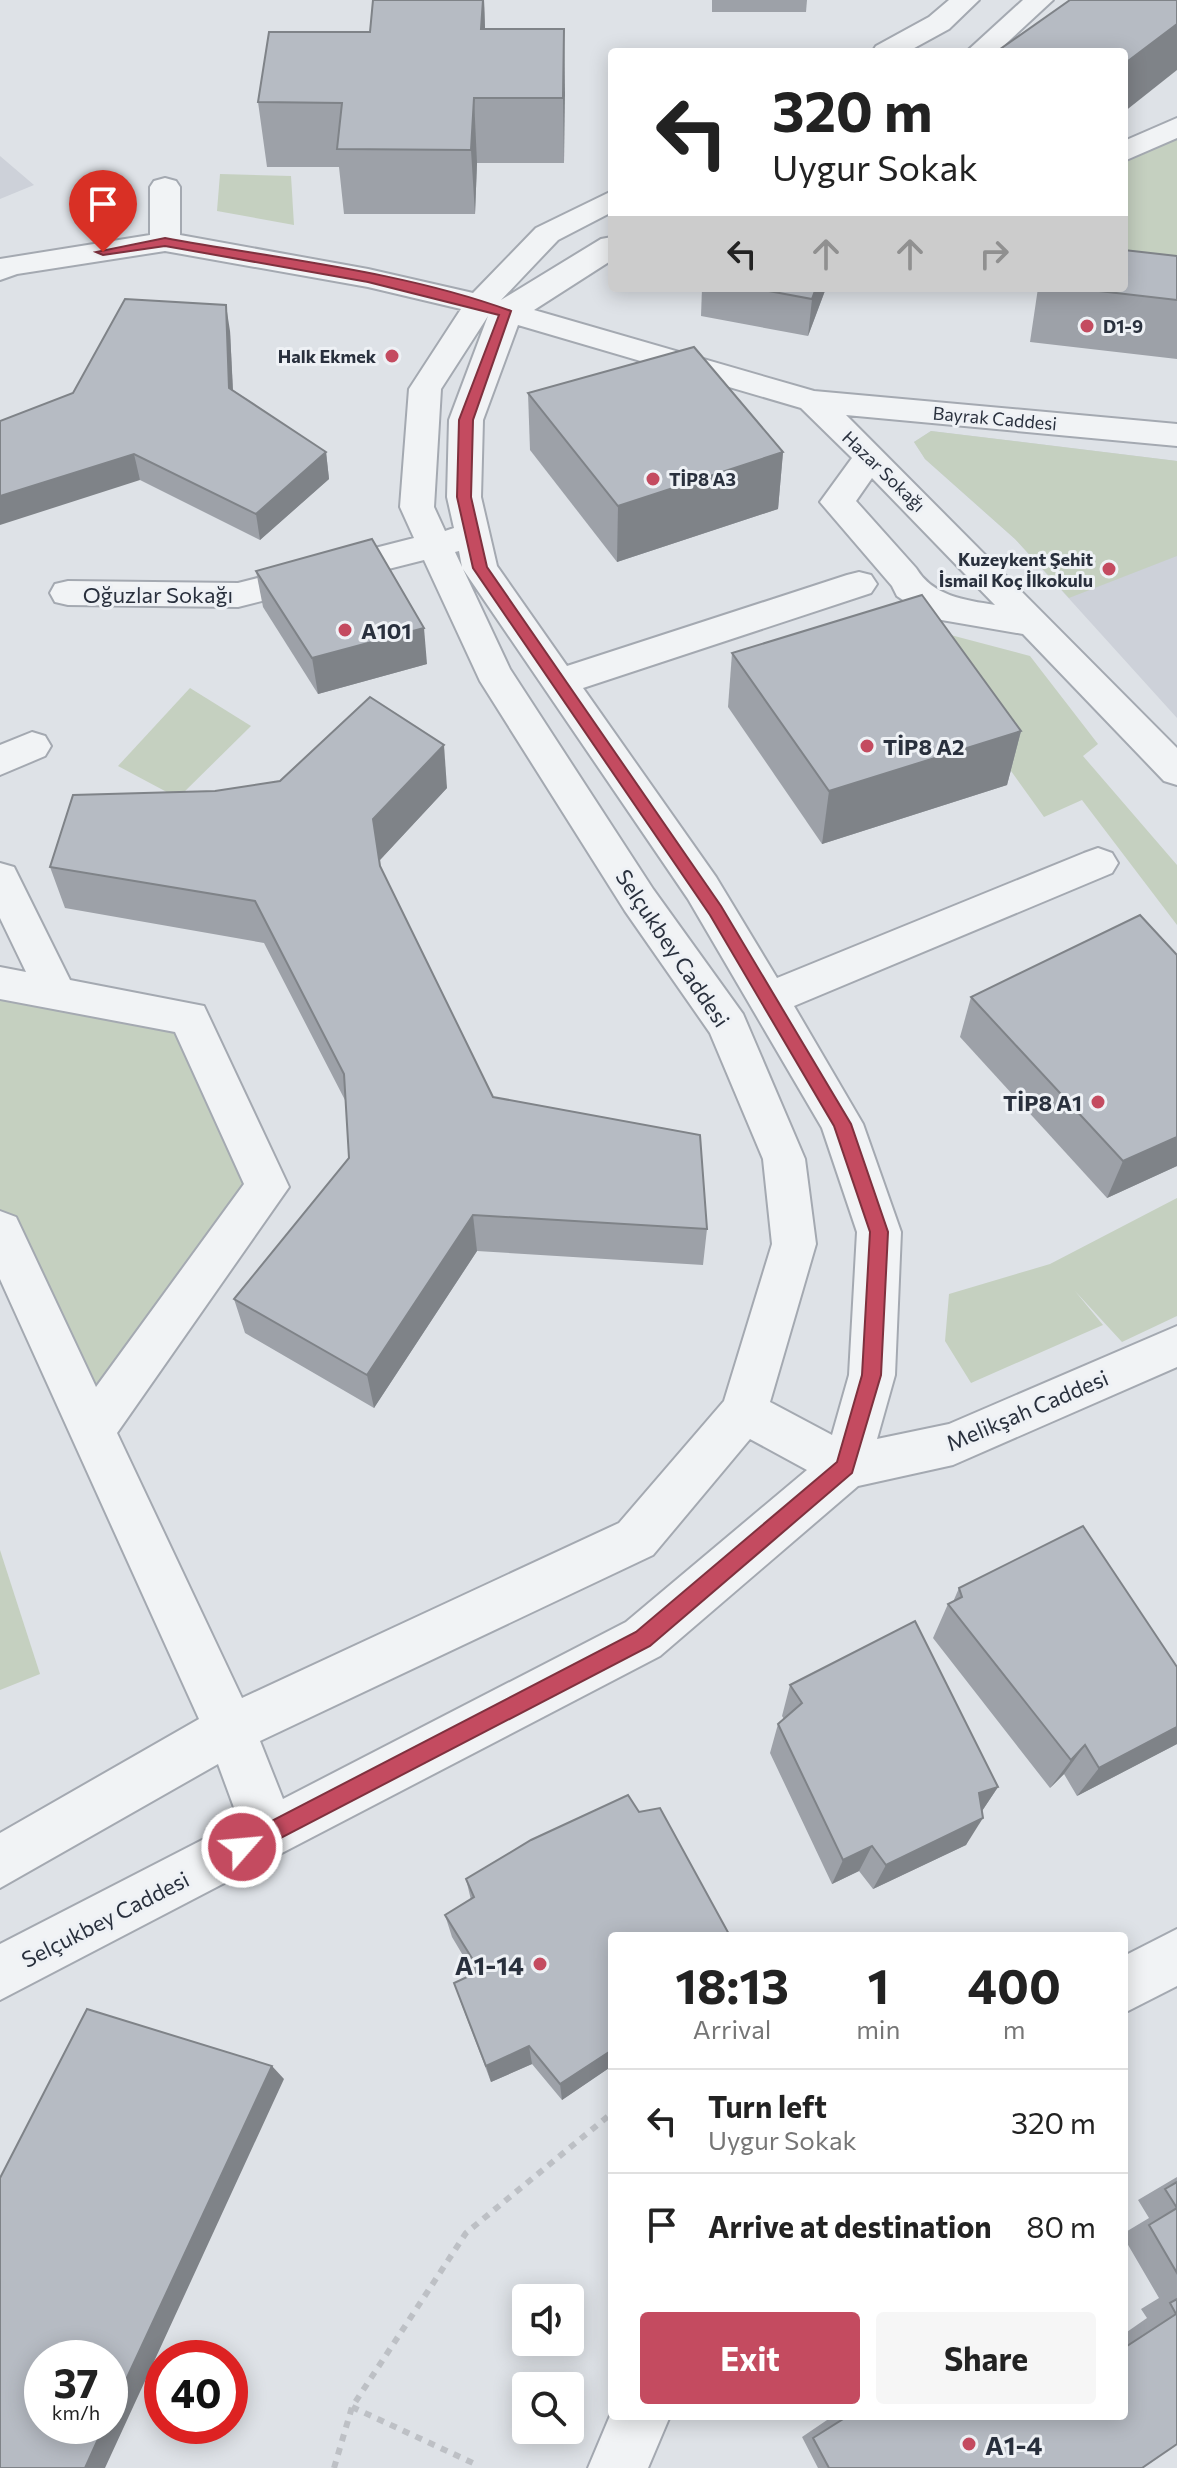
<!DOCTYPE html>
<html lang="en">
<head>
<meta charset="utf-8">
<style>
	body { margin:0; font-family:Commissioner,sans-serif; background:#f6f6f6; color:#222; height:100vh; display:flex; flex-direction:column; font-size:30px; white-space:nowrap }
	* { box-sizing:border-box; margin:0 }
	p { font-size:26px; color:#767676 }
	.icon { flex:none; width:44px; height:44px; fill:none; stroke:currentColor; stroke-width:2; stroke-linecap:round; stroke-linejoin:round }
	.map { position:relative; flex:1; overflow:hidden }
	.side { position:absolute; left:608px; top:1932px; width:520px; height:488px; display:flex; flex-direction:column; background:#fff; border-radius:8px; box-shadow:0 4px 20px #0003 }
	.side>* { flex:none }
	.guide { position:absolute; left:608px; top:48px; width:520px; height:244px; border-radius:8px; box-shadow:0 4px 20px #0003; background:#fff; color:#222; overflow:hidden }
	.tools { position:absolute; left:512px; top:2284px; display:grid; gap:16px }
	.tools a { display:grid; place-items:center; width:72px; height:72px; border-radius:8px; background:#fff; box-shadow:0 4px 20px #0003; font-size:40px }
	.speed { position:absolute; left:24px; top:2340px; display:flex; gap:16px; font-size:40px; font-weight:700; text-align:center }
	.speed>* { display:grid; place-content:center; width:104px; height:104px; border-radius:50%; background:#fff; box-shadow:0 4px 20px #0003; line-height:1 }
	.speed small { font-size:20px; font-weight:400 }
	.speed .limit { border:12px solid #d22; background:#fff; color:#111 }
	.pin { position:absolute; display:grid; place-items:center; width:68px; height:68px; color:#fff; margin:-82px -34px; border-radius:50% 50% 50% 0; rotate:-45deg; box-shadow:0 0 8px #0007 }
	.pin .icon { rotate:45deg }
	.me { position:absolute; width:88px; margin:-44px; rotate:63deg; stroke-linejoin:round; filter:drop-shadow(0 0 6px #0008) }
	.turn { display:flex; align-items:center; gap:28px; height:168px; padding:0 32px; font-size:36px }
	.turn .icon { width:104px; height:104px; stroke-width:2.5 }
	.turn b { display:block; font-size:56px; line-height:68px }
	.lanes { display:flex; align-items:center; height:76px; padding:0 32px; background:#0003; justify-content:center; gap:40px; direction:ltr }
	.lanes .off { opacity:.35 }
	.eta { display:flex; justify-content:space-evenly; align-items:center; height:136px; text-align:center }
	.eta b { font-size:48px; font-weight:700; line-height:56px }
	.action { display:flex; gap:16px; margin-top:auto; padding:16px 32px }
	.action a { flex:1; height:92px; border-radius:8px; background:#c44b60; color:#fff; font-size:32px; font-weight:700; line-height:92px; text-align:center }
	.action a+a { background:#f6f6f6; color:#222 }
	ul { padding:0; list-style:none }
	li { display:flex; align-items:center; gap:24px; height:104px; padding:0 32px; border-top:2px solid #e0e0e0 }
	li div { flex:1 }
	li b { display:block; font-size:30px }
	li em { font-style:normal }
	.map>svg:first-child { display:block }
	.built { fill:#cdd1d9 }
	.green { fill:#c5d0c0 }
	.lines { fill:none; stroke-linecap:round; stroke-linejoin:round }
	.minor-casing { stroke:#a4a9b1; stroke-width:4 }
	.path { stroke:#bdc0c5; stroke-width:6; stroke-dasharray:7 7; stroke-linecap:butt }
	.minor { fill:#f1f3f5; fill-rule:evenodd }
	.wall { fill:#9da1a8 }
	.shaded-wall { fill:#7f8388 }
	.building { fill:#b6bbc3; stroke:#7f8388; stroke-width:2 }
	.route { fill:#c44b60; stroke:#7f313e; stroke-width:2 }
	.poi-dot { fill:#c44b60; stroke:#eef1f5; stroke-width:3 }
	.labels { text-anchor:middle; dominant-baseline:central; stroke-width:6; stroke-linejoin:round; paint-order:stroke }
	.far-poi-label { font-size:18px; font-weight:bold; fill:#29303d; stroke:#eef1f5; text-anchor:start }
	.far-street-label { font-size:18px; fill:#29303d; stroke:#eef1f5 }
	.street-label { font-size:22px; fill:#29303d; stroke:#eef1f5 }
	.poi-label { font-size:22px; font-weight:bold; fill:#29303d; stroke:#eef1f5; text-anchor:start }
	.near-poi-label { font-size:26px; font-weight:bold; fill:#29303d; stroke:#eef1f5; text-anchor:end }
</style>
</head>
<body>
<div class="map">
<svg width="1177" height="2468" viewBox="0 0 1177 2468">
	<rect width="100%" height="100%" fill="#dee2e7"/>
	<g class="built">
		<path d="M0 156 34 185 0 199Z"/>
		<path d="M931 431 1177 461V718L1015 539 925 459 914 442Z"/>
	</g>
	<g class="green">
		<path d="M1177 127V262L1124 263V152Z"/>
		<path d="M220 174 291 176 294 225 217 211Z"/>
		<path d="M931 431 1177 461V556L1069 598 1015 539 925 459 914 442Z"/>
		<path d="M905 623 1030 656 1098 744 1083 756 1177 865V925L1082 800 1044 817Z"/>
		<path d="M190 688 251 726 178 798 118 766Z"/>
		<path d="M0 983 189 1018 267 1187 92 1430 0 1230Z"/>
		<path d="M1177 1198V1316L1122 1342 1075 1291 1103 1325 971 1383 945 1341 949 1294 1050 1264Z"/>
		<path d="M0 1550 40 1674 0 1690Z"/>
	</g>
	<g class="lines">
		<defs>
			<g id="minor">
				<path d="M949 0H979L949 29 907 52H872L876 46 929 17Z"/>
				<path d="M1023 0H1053L997 52H966Z"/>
				<path d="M1177 118V138L1124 161V141Z"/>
				<path d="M165 178 176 181 180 187V235L368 269 473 293 536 228 612 191V212L558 240 501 300 601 239 612 237V260L534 310 814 391 1177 424V446L846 415 1177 748V785L1164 781 1023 634 930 618 897 596 892 586 820 502 852 458 801 408 518 325 483 420 481 497 497 566 567 666 847 575 859 572 871 575 877 584 871 593 583 688 716 877 777 978 1084 853 1098 848 1112 853 1118 863 1112 873 794 1006 863 1124 901 1232 895 1375 877 1439 949 1424 1177 1326V1367L953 1465 858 1486 660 1656 0 2000V1944L239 1821 218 1764 0 1888V1833L199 1719 0 1279V1211L16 1217 96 1387 244 1184 175 1032 0 999V967L26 972 0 918V863L14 867 70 980 204 1006 289 1187 117 1433 242 1698 619 1523 724 1401 772 1244 763 1159 710 1033 625 911 480 681 424 560 238 607 68 605 55 602 50 593 55 584 68 581 238 583 414 538 400 507 409 389 461 309 368 287 165 251 17 274 0 280V259L150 235V187L154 181ZM488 316 449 420 447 497 454 528 445 531 434 507 441 389ZM872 478 995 605C964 600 933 596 916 568L856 501ZM459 551 462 567 455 552ZM463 569 688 899 822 1128 857 1232 849 1375 832 1435 770 1402 816 1244 805 1159 743 1014 653 889 510 669ZM750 1439 807 1470 626 1622 283 1799 260 1741 653 1555Z"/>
				<path d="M32 732 45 736 51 746 45 756 0 775V745Z"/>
				<path d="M1177 1929V1986L1124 2013V1956Z"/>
				<path d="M612 2411V2416H670L648 2468H588Z"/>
			</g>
		</defs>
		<use href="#minor" class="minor-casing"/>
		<g class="path">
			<path d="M352 2407 473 2463 472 2468"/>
			<path d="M334 2468 352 2407 466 2233 612 2113"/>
		</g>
		<use href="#minor" class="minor"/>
	</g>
	<g class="wall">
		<path d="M373 0H484L485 29H564V163H477L475 214H344L339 167H267L258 102 370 32Z"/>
		<path d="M712 0H807L806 12H712Z"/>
		<path d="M1177 256V359L1030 342 1038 288H1124Z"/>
		<path d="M702 288H826L808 336 701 316Z"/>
		<path d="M230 331 233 390 326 452 329 479 260 540 140 480 73 393Z"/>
		<path d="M528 393 783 452 778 509 617 562 530 450Z"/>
		<path d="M256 571 427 664 318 694 263 607Z"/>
		<path d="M732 653 1021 731 1007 785 822 844 728 707Z"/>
		<path d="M447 788 380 860V866L493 1097 707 1229 703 1265 477 1251 374 1408 245 1333 234 1299 349 1158 346 1102 264 943 65 908 50 867Z"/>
		<path d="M1177 955V1166L1107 1198 960 1037 971 997Z"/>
		<path d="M959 1588 1177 1744 1077 1796 1064 1774 1050 1788 933 1638 948 1604 953 1602Z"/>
		<path d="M790 1685 998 1787 982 1811 966 1845 873 1889 859 1871 832 1884 770 1753 778 1724 784 1719 782 1716Z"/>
		<path d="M466 1879 612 1936V2066L562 2100 532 2064 491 2082 461 2003 454 1983 474 1974 452 1937 445 1915 471 1900Z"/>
		<path d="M1177 2177V2444L1142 2468H818L802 2437 830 2418 829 2416H1124V2334L1147 2318 1141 2309 1159 2298 1124 2238V2233L1149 2218 1138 2200Z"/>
	</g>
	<g class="shaded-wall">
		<path d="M483 0H484L486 55 481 29Z"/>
		<path d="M1177 24V70L1124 112V64Z"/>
		<path d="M564 29 565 94 564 163 563 98Z"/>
		<path d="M474 98 477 163 475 214 471 150Z"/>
		<path d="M816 288H826L808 336 812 299Z"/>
		<path d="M226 305 230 331 234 414 229 388Z"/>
		<path d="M326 452 329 479 260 540 256 514Z"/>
		<path d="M783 452 778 509 617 562 618 506Z"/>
		<path d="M134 454 140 480 0 525V496Z"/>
		<path d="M424 628 427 664 318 694 312 658Z"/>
		<path d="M1021 731 1007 785 822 844 829 791Z"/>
		<path d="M444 745 447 788 379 861 373 819Z"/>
		<path d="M1177 1137V1166L1107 1198 1123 1161Z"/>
		<path d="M473 1215 477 1251 374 1408 367 1375Z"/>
		<path d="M1177 1727V1744L1077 1796 1099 1768Z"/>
		<path d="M1085 1745 1064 1774 1050 1788 1071 1760Z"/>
		<path d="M998 1787 980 1814 979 1793Z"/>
		<path d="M983 1818 966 1845 873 1889 886 1865Z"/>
		<path d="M872 1846 859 1871 832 1884 843 1860Z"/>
		<path d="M529 2046 532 2064 491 2082 486 2066Z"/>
		<path d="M612 2050V2066L562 2100 560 2084Z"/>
		<path d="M272 2066 284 2079 105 2468H85L104 2426H110V2414Z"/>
	</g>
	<g class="building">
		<path d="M373 0H483L481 29H564L563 98H474L471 150 337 149 342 103 258 102 269 32H370Z"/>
		<path d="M1070 0H1177V24L1124 64V52H996Z"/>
		<path d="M1124 250 1177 256V300L1073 288H1124Z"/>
		<path d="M753 288H816L812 299Z"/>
		<path d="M125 299 226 305 229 388 326 452 256 514 134 454 0 496V421L73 393Z"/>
		<path d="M694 347 783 452 618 506 528 393Z"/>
		<path d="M372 539 424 628 312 658 256 571Z"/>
		<path d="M922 595 1021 731 829 791 732 653Z"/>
		<path d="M370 697 444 745 373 819 380 866 493 1097 700 1135 707 1229 473 1215 367 1375 234 1299 349 1158 344 1074 255 901 50 867 73 795 215 791 280 781Z"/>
		<path d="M1140 915 1177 955V1137L1123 1161 971 997Z"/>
		<path d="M1083 1526 1177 1667V1727L1099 1768 1085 1745 1071 1760 948 1604 962 1597 959 1588Z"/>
		<path d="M915 1621 998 1787 979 1793 983 1818 886 1865 872 1846 843 1860 778 1724 802 1703 790 1685Z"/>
		<path d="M628 1795 639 1812 660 1808 730 1936H612V2050L560 2084 529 2046 486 2066 454 1983 480 1971 445 1915 474 1897 466 1879 531 1840Z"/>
		<path d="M87 2009 272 2066 110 2414V2358H42V2426H104L85 2468H0V2178Z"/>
		<path d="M1177 2182V2208L1165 2189Z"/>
		<path d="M1177 2208V2273L1149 2225Z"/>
		<path d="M1177 2299V2444L1142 2468H829L813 2438 843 2419 842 2416H1124V2348L1176 2314 1170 2303Z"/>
	</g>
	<path class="route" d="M165 238C279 259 402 271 511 311L473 420 471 497 487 567 721 906 851 1124 888 1232 881 1375 852 1473 650 1646 242 1858 235 1855 232 1847 235 1840 636 1632 837 1462 862 1375 870 1232 834 1126 710 915 473 568 457 497 459 420 499 315 368 282 165 246 103 255 96 252Z"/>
	<g class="poi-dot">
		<circle cx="1087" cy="326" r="8"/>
		<circle cx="392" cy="356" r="8"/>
		<circle cx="653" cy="479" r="8"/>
		<circle cx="1109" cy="569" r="8"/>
		<circle cx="345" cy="630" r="8"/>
		<circle cx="867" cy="746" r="8"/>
		<circle cx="1098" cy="1102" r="8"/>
		<circle cx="540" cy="1964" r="8"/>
		<circle cx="969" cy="2444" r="8"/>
	</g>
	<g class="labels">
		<g class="far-poi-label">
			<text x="1103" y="326">D1-9</text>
			<text x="376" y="356" text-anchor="end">Halk Ekmek</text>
			<text x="669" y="479">TİP8 A3</text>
			<text x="1093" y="559" text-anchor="end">Kuzeykent Şehit<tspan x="1093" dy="21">İsmail Koç İlkokulu</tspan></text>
		</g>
		<g class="far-street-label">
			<text transform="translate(995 418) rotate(5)">Bayrak Caddesi</text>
			<text transform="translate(884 471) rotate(44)">Hazar Sokağı</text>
		</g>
		<g class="street-label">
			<text x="158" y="594">Oğuzlar Sokağı</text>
			<text transform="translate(673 948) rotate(56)">Selçukbey Caddesi</text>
			<text transform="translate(1027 1410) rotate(-23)">Melikşah Caddesi</text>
			<text transform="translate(105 1919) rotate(-27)">Selçukbey Caddesi</text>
		</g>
		<g class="poi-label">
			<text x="361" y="630">A101</text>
			<text x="883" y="746">TİP8 A2</text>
			<text x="1082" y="1102" text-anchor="end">TİP8 A1</text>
		</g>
		<g class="near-poi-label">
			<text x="524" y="1964">A1-14</text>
			<text x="985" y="2444" text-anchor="start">A1-4</text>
		</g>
	</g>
</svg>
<div class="tools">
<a><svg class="icon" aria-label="sound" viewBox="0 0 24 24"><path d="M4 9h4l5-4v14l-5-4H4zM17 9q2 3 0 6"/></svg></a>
<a><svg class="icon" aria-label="search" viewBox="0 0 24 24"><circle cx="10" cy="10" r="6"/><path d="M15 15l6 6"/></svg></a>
</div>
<div class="speed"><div>37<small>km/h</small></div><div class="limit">40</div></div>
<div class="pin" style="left:103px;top:252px;background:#d93025"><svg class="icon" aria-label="arrive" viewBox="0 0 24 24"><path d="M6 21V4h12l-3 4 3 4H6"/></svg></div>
<svg class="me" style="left:242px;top:1847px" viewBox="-20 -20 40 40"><circle r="17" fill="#c44b60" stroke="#fff" stroke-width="3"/><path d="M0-11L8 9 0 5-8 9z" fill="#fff"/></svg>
<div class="guide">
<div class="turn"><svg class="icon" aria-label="left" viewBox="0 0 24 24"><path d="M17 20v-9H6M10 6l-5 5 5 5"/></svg><div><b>320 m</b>Uygur Sokak</div></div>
<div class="lanes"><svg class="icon" aria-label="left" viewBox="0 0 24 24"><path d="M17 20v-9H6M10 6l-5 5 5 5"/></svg><svg class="icon off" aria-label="ahead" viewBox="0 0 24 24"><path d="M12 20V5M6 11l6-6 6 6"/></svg><svg class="icon off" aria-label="ahead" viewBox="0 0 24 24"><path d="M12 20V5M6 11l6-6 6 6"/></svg><svg class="icon off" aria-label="right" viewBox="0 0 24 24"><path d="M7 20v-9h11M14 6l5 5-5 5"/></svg></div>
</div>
<section class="side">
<div class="eta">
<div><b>18:13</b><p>Arrival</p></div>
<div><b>1</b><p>min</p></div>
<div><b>400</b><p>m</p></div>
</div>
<ul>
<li><svg class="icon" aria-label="left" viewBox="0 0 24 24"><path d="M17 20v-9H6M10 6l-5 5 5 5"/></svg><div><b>Turn left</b><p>Uygur Sokak</p></div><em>320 m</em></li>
<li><svg class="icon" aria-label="arrive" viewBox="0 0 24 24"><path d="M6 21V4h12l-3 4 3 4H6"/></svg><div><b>Arrive at destination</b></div><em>80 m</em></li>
</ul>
<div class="action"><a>Exit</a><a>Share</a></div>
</section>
</div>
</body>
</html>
